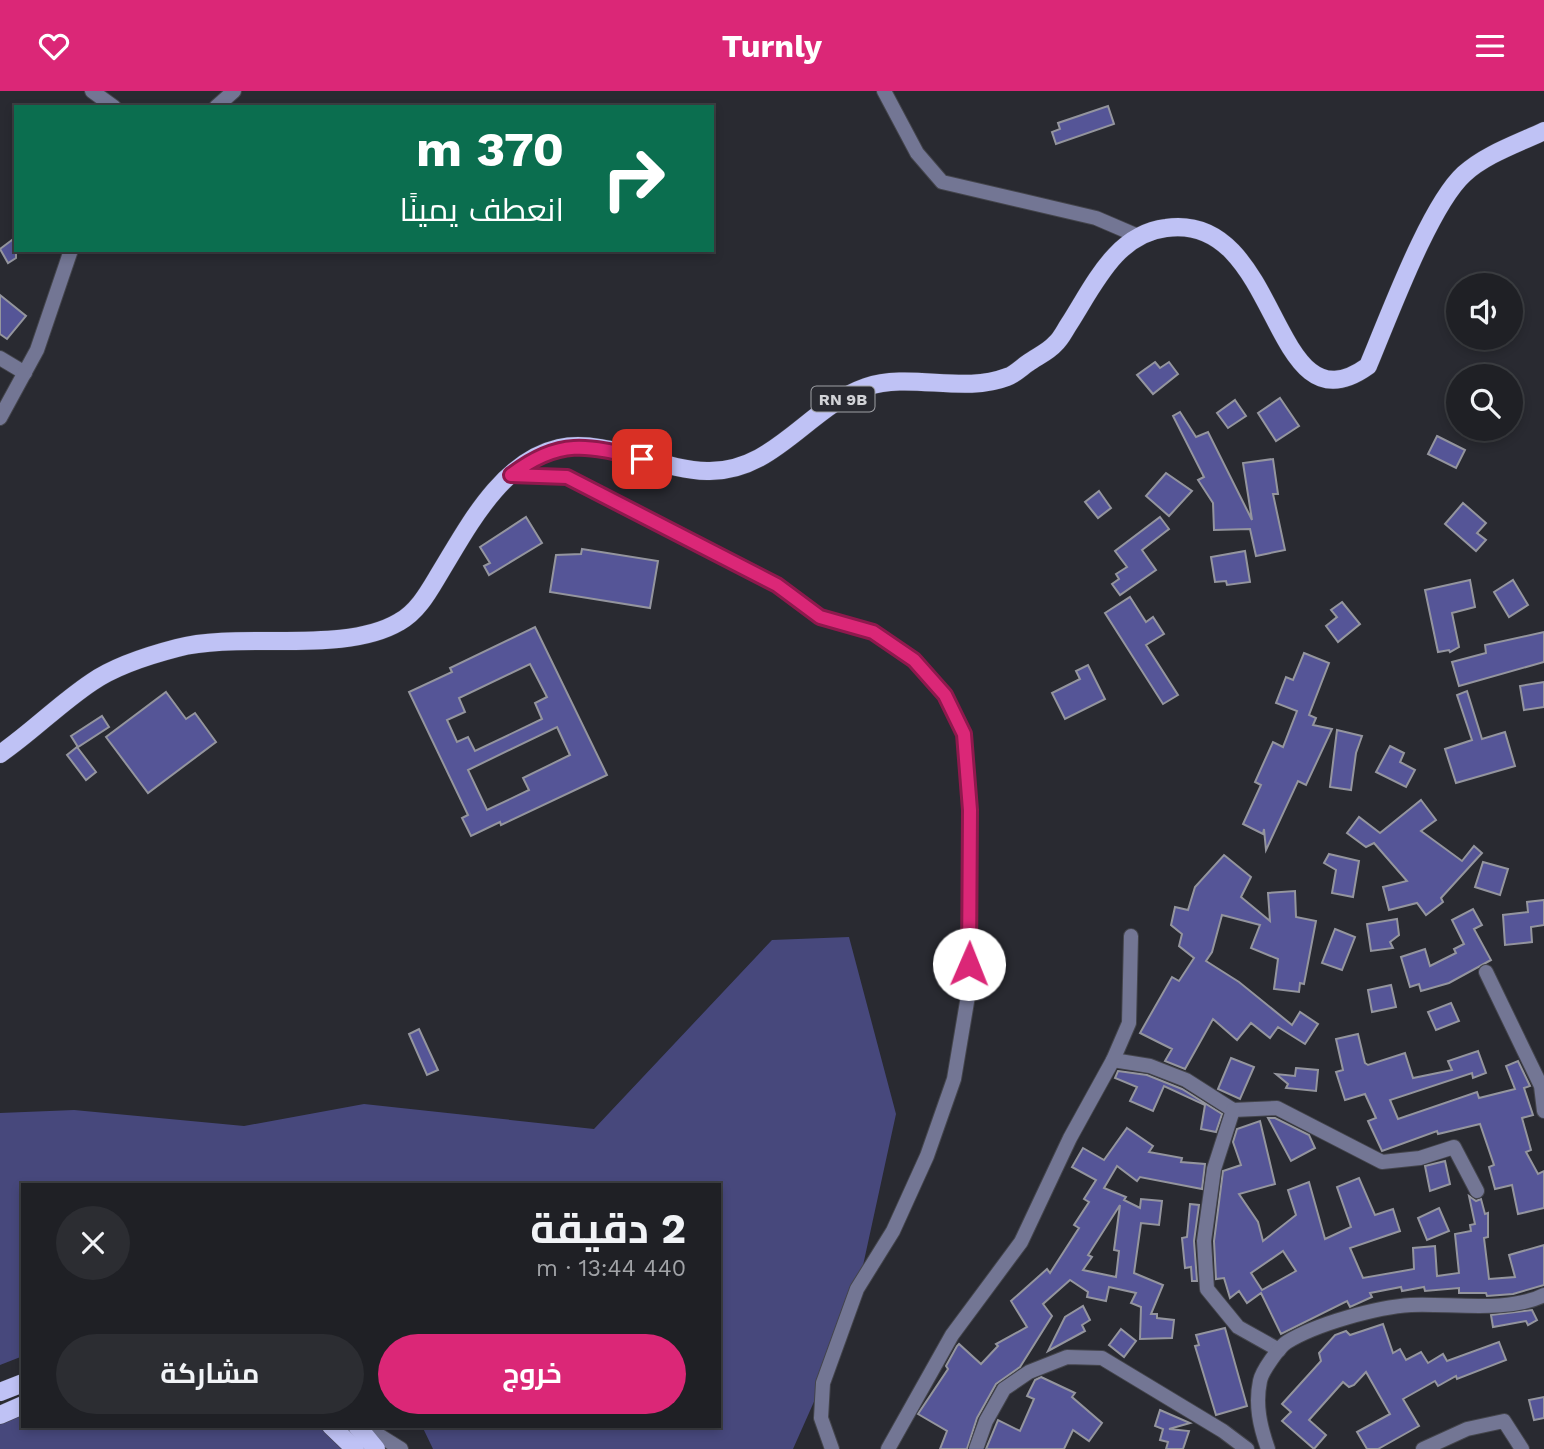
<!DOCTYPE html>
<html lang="ar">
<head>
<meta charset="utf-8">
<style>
	body { margin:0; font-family:"Work Sans",Cairo,sans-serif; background:#2c2d32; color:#f1f3f6; direction:rtl; height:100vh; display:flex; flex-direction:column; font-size:26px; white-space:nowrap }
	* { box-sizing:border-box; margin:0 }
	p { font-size:23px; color:#a1a3a7 }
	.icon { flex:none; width:38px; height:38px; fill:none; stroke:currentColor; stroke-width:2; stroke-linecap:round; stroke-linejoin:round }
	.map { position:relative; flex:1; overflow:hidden; direction:ltr }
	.drawer { position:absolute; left:21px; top:1092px; width:700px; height:245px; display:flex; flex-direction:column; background:#1f2025; border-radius:0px; box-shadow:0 4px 10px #0003,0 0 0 2px #3c3e42; direction:rtl }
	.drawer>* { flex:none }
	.top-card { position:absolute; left:14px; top:14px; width:700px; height:147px; border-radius:0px; box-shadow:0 4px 10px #0003,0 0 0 2px #3c3e42; direction:rtl; background:#0b6e4f; color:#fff; overflow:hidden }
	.controls { position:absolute; left:1446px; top:182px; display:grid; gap:14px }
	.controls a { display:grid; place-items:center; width:77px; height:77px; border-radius:50%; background:#1f2025; box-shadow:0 4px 10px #0003,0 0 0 2px #3c3e42; font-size:35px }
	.pin { position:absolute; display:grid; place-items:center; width:60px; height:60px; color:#fff; margin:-30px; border-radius:14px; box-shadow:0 4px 10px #0006 }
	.me { position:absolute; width:77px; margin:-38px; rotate:1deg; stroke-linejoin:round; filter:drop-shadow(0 0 5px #0008) }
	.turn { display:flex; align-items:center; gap:24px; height:147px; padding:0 35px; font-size:32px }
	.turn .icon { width:91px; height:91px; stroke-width:2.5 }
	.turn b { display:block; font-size:49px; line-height:60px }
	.round { display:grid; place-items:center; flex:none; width:74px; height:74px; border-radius:37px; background:#2c2d32 }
	.summary { display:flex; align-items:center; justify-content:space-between; height:119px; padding:0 35px }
	h1 { font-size:42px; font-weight:700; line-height:52px }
	.action { display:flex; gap:14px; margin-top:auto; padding:14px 35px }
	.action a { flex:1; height:80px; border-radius:42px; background:#db2777; color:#fff; font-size:28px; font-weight:700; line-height:80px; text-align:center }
	.action a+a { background:#2c2d32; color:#f1f3f6 }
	header { display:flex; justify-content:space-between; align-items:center; height:91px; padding:0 35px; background:#db2777; color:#fff; font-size:32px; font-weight:700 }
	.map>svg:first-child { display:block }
	.green { fill:#47487c }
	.building { fill:#555597; stroke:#94959e; stroke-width:2; fill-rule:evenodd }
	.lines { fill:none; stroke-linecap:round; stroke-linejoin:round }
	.minor-casing { stroke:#44454c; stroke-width:16 }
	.major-casing { stroke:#44454c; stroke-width:19 }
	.minor { stroke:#737694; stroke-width:14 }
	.major { stroke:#bfc2f5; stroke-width:18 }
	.route-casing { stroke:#8e194d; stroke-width:18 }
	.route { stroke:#db2777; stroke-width:12 }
	.labels { text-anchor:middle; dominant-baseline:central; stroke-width:7; stroke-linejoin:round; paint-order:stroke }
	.shield { fill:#292a31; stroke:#9fa0a5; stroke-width:2 }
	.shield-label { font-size:16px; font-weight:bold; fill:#d2d3d7 }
</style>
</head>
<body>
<header><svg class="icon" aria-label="menu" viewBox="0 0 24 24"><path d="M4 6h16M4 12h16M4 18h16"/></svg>Turnly<svg class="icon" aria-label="heart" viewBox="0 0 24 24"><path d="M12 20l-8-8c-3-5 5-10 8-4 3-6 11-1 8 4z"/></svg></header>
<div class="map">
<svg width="1544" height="1358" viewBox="0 0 1544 1358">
	<rect width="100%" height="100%" fill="#292a31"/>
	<g class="green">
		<path d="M849 846 896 1023 852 1225 793 1358H433L422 1335H719V1094H23V1265L0 1274V1022L74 1019 244 1035 364 1013 594 1038 772 849Z"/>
		<path d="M23 1309V1335H330L344 1358H0V1318Z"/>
	</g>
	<g class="building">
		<path d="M1108 15 1114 33 1056 53 1052 41 1060 38 1058 32Z"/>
		<path d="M16 146V167L8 172 0 158Z"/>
		<path d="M0 204 26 225 7 248 0 243Z"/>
		<path d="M1155 271 1160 277 1169 271 1178 283 1153 303 1137 284Z"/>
		<path d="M1280 307 1299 335 1276 350 1258 322Z"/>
		<path d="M1235 309 1246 325 1228 337 1217 322Z"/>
		<path d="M1180 321 1196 346 1208 341 1252 429 1243 372 1273 368 1278 403H1273L1285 459 1256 465 1250 438 1214 439 1213 412 1198 389 1204 386 1173 325Z"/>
		<path d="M1437 345 1465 359 1456 377 1428 363Z"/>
		<path d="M1166 382 1192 400 1169 425 1146 405Z"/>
		<path d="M1099 400 1111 417 1098 427 1085 411Z"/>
		<path d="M1463 412 1486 432 1477 442 1486 449 1476 460 1445 433Z"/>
		<path d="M526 426 542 452 489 484 484 475 490 472 480 456Z"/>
		<path d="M1160 426 1169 438 1142 459 1156 479 1120 504 1112 493 1119 488 1116 483 1127 476 1115 460Z"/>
		<path d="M582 458 658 470 650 517 550 501 556 464 581 463Z"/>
		<path d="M1245 460 1250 491 1227 494 1226 490 1215 491 1211 466Z"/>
		<path d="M1470 489 1475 516 1452 522 1459 556 1450 561 1449 559 1438 561 1425 499Z"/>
		<path d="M1513 489 1528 514 1509 526 1494 501Z"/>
		<path d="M1130 506 1146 531 1153 526 1164 543 1146 554 1178 604 1163 613 1105 522Z"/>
		<path d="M1342 511 1360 533 1338 551 1326 535 1337 526 1331 519Z"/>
		<path d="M535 536 607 684 501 734 500 731 471 745 462 727 468 724 409 601 452 581 450 577ZM530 573 547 606 535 612 542 628 475 660 468 646 457 651 447 629 465 621 459 607ZM557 636 570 664 523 687 529 699 487 719 468 679Z"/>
		<path d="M1544 541V571L1459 595 1452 571 1486 562 1485 554Z"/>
		<path d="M1304 562 1329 572 1309 624 1316 627 1313 634 1332 638 1306 694 1298 690 1266 759 1264 738 1263 743 1243 733 1261 694 1255 691 1273 651 1283 656 1297 620 1276 612 1286 586 1293 589Z"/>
		<path d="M1088 574 1105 608 1065 628 1052 602 1080 588 1076 580Z"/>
		<path d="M1544 591V616L1524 619 1520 595Z"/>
		<path d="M1467 600 1482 648 1505 641 1515 675 1456 692 1445 658 1472 649 1457 604Z"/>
		<path d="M166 601 186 628 195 622 216 651 148 702 106 646Z"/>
		<path d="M102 625 109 636 78 656 71 645Z"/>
		<path d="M1337 639 1362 645 1356 662 1351 699 1330 696Z"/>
		<path d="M1390 655 1404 662 1400 671 1415 679 1406 696 1376 681Z"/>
		<path d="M77 656 96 681 86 689 67 664Z"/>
		<path d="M1421 709 1436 729 1421 740 1462 770 1474 755 1482 762 1441 807 1443 811 1426 824 1417 812 1389 819 1383 796 1407 790 1374 752 1366 756 1347 742 1359 726 1380 742Z"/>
		<path d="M1329 763 1359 770 1353 806 1332 802 1336 779 1324 772Z"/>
		<path d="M1224 764 1251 786 1241 806 1270 830 1268 802 1295 800 1296 826 1316 830 1304 893 1300 892 1299 901 1274 898 1278 868 1251 857 1260 834 1222 824 1212 861 1206 870 1239 891 1292 934 1300 921 1318 933 1305 953 1278 936 1270 947 1251 932 1237 949 1213 928 1185 978 1165 970 1172 958 1140 942 1172 886 1179 890 1194 867 1179 855 1182 843 1171 834 1175 816 1188 819 1195 796Z"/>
		<path d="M1483 771 1508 778 1500 804 1475 796Z"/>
		<path d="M1544 809V834L1531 836 1532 851 1505 854 1503 824 1528 821 1527 811Z"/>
		<path d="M1473 818 1482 834 1474 838 1491 869 1449 892 1421 900 1419 893 1410 896 1401 866 1425 858 1430 875 1456 862 1454 858 1464 853 1452 829Z"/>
		<path d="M1397 828 1399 844 1390 851 1393 857 1371 860 1367 833Z"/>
		<path d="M1335 838 1355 846 1342 879 1322 872Z"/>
		<path d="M1391 894 1396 916 1372 921 1368 899Z"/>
		<path d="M1451 912 1459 930 1436 939 1428 921Z"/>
		<path d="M419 938 438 979 427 984 409 943Z"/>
		<path d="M1358 943 1365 972 1368 974 1405 962 1413 987 1452 979 1448 970 1478 960 1486 982 1473 987 1472 982 1390 1009 1398 1028 1477 1001 1479 1007 1515 998 1506 975 1518 970 1530 995 1524 997 1533 1024 1522 1027 1531 1059 1526 1061 1538 1083 1544 1080V1117L1518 1123 1512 1094 1495 1098 1489 1076 1494 1074 1480 1033 1438 1043 1437 1040 1382 1060 1368 1030 1376 1027 1365 1003 1345 1009 1336 981 1343 979 1336 948Z"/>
		<path d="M1231 967 1254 976 1240 1008 1218 998Z"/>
		<path d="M1296 977 1318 979 1316 1000 1286 997 1288 993 1276 983 1295 985Z"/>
		<path d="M1118 980 1147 984 1182 998 1222 1023 1216 1041 1201 1038 1205 1014 1164 995 1153 1020 1130 1010 1137 996 1115 987Z"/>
		<path d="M1268 1027H1275L1309 1044 1315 1057 1291 1070Z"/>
		<path d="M1260 1030 1275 1093 1239 1103 1258 1131 1263 1150 1296 1124 1288 1099 1309 1091 1325 1148 1351 1136 1337 1096 1359 1087 1375 1124 1393 1118 1400 1140 1350 1157 1363 1187 1414 1178 1413 1157 1435 1155 1437 1185 1459 1182 1455 1143 1471 1140 1470 1134 1475 1133 1469 1105 1476 1110 1481 1108 1485 1123 1488 1122V1146L1484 1147 1489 1188 1515 1186 1509 1164 1544 1154V1194L1513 1203 1487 1205 1486 1202H1459V1197L1425 1200 1424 1196 1402 1200 1401 1196 1370 1202 1372 1206 1350 1216 1347 1210 1281 1243 1261 1202 1247 1212 1239 1200 1230 1207 1224 1187 1216 1188 1214 1150 1223 1080 1241 1074 1233 1051 1237 1038ZM1283 1160 1296 1180 1262 1199 1251 1182Z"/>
		<path d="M1127 1037 1153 1055 1149 1061 1182 1067 1181 1071 1205 1073 1202 1098 1140 1086 1137 1090 1117 1075 1104 1097 1126 1106 1124 1109 1140 1117 1141 1108 1162 1110 1159 1134 1141 1132 1134 1182 1163 1194 1151 1223H1157V1227L1174 1229 1172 1247 1140 1248 1141 1216 1131 1212 1136 1202 1109 1196 1106 1210 1087 1206 1088 1201 1070 1189 1043 1213 1052 1225 1020 1276 996 1293 977 1327 967 1358H940L947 1340 918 1323 948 1278 946 1275 957 1255 959 1253 981 1273 998 1255 996 1253 1027 1236 1011 1210 1047 1178 1050 1182 1079 1137 1074 1134 1089 1111 1084 1108 1096 1089 1072 1076 1083 1057 1104 1069ZM1120 1114 1114 1159 1119 1160 1116 1186 1083 1179 1092 1166 1088 1164Z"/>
		<path d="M1445 1070 1450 1093 1430 1100 1425 1075Z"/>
		<path d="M1190 1113 1199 1114 1194 1150 1197 1190H1192L1191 1176 1185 1177 1182 1147 1187 1146Z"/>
		<path d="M1439 1117 1449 1140 1427 1149 1418 1127Z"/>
		<path d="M1083 1215 1090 1229 1082 1234 1085 1240 1048 1260 1065 1226Z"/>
		<path d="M1532 1219 1537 1229 1528 1234 1526 1230 1493 1236 1491 1224Z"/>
		<path d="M1383 1233 1393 1262 1400 1258 1406 1269 1421 1261 1428 1272 1443 1263 1447 1270 1499 1251 1506 1269 1457 1288 1456 1285 1438 1295 1435 1290 1403 1308 1419 1335 1378 1358H1367L1357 1341 1390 1323 1366 1281 1354 1294 1349 1296 1343 1291 1309 1329 1326 1344 1314 1358 1282 1330 1291 1321 1282 1313 1321 1270 1319 1262 1335 1244 1346 1240 1350 1244Z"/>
		<path d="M1225 1237 1247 1315 1216 1324 1195 1255 1199 1254 1196 1244Z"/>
		<path d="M1121 1238 1136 1250 1124 1266 1109 1254Z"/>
		<path d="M1041 1286 1075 1302 1072 1306 1102 1332 1089 1350 1073 1339 1064 1358H986L998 1329 1020 1340 1034 1308 1027 1305 1035 1289Z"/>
		<path d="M1544 1306V1327L1534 1329 1529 1309Z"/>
		<path d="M1160 1319 1190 1332 1169 1338 1189 1340 1183 1358H1166L1168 1351 1160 1349 1163 1338 1155 1335Z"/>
	</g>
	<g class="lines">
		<defs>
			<g id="minor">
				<path d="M92 0 114 16"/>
				<path d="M884 0 917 62 942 91 1096 127 1138 145"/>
				<path d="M216 16 234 0"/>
				<path d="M0 267 25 282"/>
				<path d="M0 327 37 259 71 159"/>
				<path d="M511 384 567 386 777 494 820 526 873 541 914 569 945 604 964 643 970 719 969 899 954 988 927 1065 893 1140 857 1198 823 1292 821 1327 832 1358"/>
				<path d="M1486 881 1541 995 1544 1020"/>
				<path d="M1113 969 1150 975 1186 989 1233 1019 1277 1017 1382 1071 1420 1067 1454 1056 1477 1100"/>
				<path d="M1233 1019 1214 1078 1204 1150 1207 1198 1238 1236 1279 1259"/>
				<path d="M364 1335 401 1358"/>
				<path d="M888 1358 952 1244 1021 1151 1070 1047 1113 969 1129 932 1131 845"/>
				<path d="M976 1358 986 1330 1004 1298 1029 1281 1067 1266 1102 1267 1223 1340 1247 1358"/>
				<path d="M1268 1358C1260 1335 1255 1314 1260 1290 1262 1280 1279 1256 1287 1251 1316 1233 1377 1216 1411 1214 1449 1212 1510 1222 1544 1204"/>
				<path d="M1423 1358 1467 1338 1504 1330 1522 1358"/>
			</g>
			<g id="major">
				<path d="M0 663C32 641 59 613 92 591 115 575 150 564 177 557 242 540 343 564 399 531 419 520 430 498 441 480 469 434 502 370 559 357 605 347 660 379 707 380 774 382 808 316 866 296 910 281 963 303 1007 286 1014 284 1022 276 1028 272 1036 266 1048 261 1055 253 1061 248 1065 239 1069 233 1094 194 1116 143 1166 137 1283 120 1269 346 1368 275 1388 228 1429 115 1464 83 1486 63 1517 53 1544 40"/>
				<path d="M0 1301 23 1292"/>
				<path d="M0 1324 23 1314"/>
				<path d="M331 1335 355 1358"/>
				<path d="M357 1335 376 1358"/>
			</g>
		</defs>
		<use href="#minor" class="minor-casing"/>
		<use href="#major" class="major-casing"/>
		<use href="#minor" class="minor"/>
		<use href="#major" class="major"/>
	</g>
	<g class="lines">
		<defs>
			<path id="route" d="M642 368C587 354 559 347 511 384L567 386 777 494 820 526 873 541 914 569 945 604 964 643 970 719 969 873"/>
		</defs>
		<use href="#route" class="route-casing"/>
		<use href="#route" class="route"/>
	</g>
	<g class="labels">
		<rect class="shield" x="811.5" y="295.5" width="63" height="25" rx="5"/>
		<g class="shield-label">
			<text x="843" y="308">RN 9B</text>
		</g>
	</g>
</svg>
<div class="controls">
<a><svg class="icon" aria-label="sound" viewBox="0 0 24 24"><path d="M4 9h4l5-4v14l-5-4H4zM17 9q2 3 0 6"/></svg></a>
<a><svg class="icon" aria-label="search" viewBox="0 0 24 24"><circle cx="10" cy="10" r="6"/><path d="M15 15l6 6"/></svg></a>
</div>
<div class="pin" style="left:642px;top:368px;background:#d93025"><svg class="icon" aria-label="arrive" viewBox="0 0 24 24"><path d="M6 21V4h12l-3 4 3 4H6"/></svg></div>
<svg class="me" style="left:969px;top:873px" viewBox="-20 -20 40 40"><circle r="19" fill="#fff"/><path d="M0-13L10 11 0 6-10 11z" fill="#db2777"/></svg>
<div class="top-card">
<div class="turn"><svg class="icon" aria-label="right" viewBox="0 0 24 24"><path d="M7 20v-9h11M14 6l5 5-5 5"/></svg><div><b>370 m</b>انعطف يمينًا</div></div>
</div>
<section class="drawer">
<div class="summary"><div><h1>2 دقيقة</h1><p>440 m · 13:44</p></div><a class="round"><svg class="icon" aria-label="close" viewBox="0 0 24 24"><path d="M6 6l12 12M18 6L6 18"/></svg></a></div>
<div class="action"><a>خروج</a><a>مشاركة</a></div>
</section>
</div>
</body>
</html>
